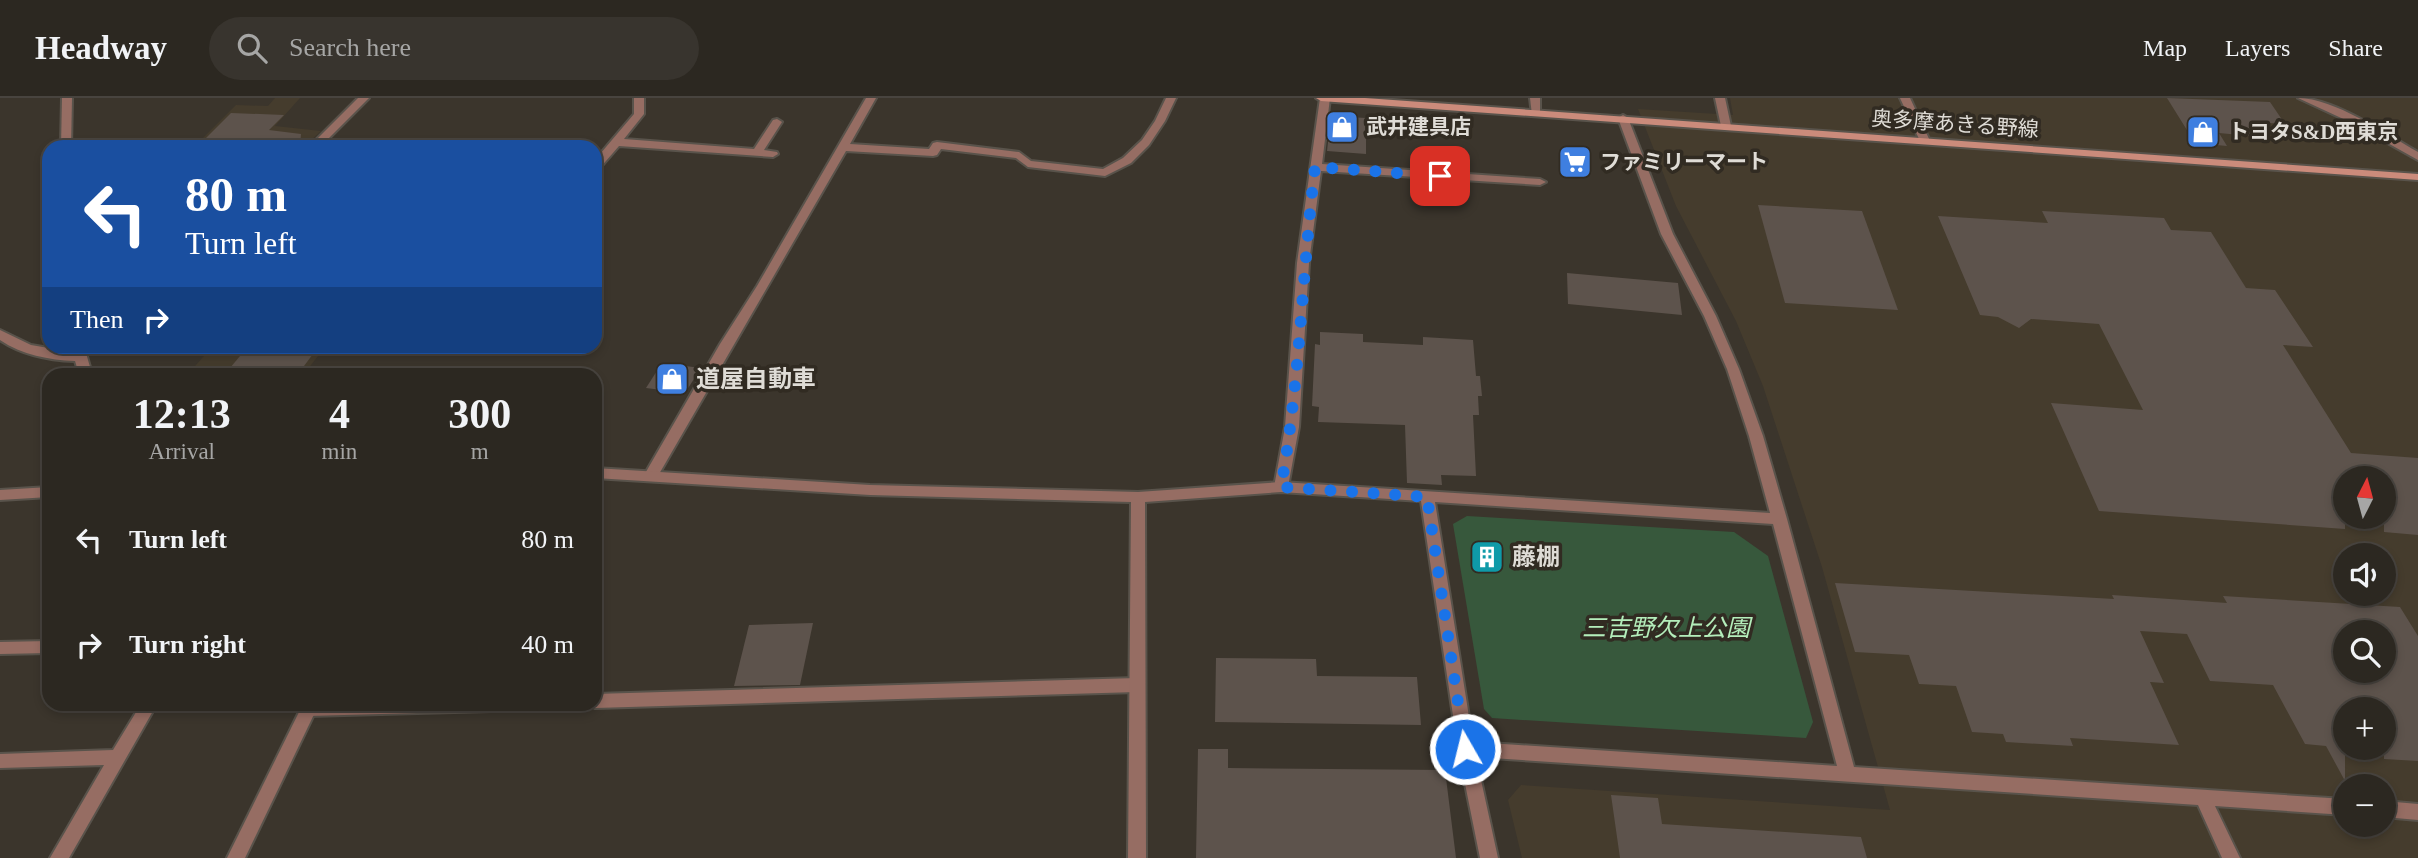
<!DOCTYPE html>
<html lang="en">
<head>
<meta charset="utf-8">
<style>
	body { margin:0; font-family:"Times New Roman","Noto Sans JP",serif; background:#38342e; color:#f1f3f6; height:100vh; display:flex; flex-direction:column; font-size:26px; white-space:nowrap }
	* { box-sizing:border-box; margin:0 }
	p { font-size:23px; color:#a6a6a5 }
	.icon { flex:none; width:38px; height:38px; fill:none; stroke:currentColor; stroke-width:2; stroke-linecap:round; stroke-linejoin:round }
	.map { position:relative; flex:1; overflow:hidden }
	.panel { position:absolute; left:42px; top:270px; width:560px; height:343px; display:flex; flex-direction:column; background:#2c2821; border-radius:21px; box-shadow:0 4px 10px #0003,0 0 0 2px #48443f }
	.panel>* { flex:none }
	.guide { position:absolute; left:42px; top:42px; width:560px; height:214px; border-radius:21px; box-shadow:0 4px 10px #0003,0 0 0 2px #48443f; background:#1a4fa0; color:#fff; overflow:hidden }
	.needle { width:46px; rotate:6deg }
	.controls { position:absolute; left:2333px; top:368px; display:grid; gap:14px }
	.controls a { display:grid; place-items:center; width:63px; height:63px; border-radius:50%; background:#2c2821; box-shadow:0 4px 10px #0003,0 0 0 2px #48443f; font-size:35px }
	.pin { position:absolute; display:grid; place-items:center; width:60px; height:60px; color:#fff; margin:-30px; border-radius:14px; box-shadow:0 4px 10px #0006 }
	.me { position:absolute; width:77px; margin:-38px; rotate:352deg; stroke-linejoin:round; filter:drop-shadow(0 0 5px #0008) }
	.turn { display:flex; align-items:center; gap:24px; height:147px; padding:0 28px; font-size:32px }
	.turn .icon { width:91px; height:91px; stroke-width:2.5 }
	.turn b { display:block; font-size:49px; line-height:60px }
	.then { display:flex; align-items:center; height:66px; padding:0 28px; background:#0003; gap:14px; font-size:26px }
	.eta { display:flex; justify-content:space-evenly; align-items:center; height:119px; text-align:center }
	.eta b { font-size:42px; font-weight:700; line-height:49px }
	ul { padding:0; list-style:none }
	li { display:flex; align-items:center; gap:21px; height:105px; padding:0 28px }
	li div { flex:1 }
	li b { display:block; font-size:26px }
	li em { font-style:normal }
	header { display:flex; align-items:center; gap:42px; box-sizing:border-box; height:98px; padding:0 35px; background:#2c2821; border-bottom:2px solid #48443f }
	header strong { font-size:33px }
	nav { display:flex; gap:38px; margin-inline-start:auto; font-size:24px }
	.search { width:490px; height:63px; background:#38342e; display:flex; align-items:center; gap:18px; box-sizing:border-box; padding:0 24px; border-radius:38px; color:#a6a6a5; font-size:26px }
	.map>svg:first-child { display:block }
	.built { fill:#453c2d; fill-rule:evenodd }
	.green { fill:#37583c }
	.building { fill:#5d534c; fill-rule:evenodd }
	.lines { fill:none; stroke-linecap:round; stroke-linejoin:round }
	.minor-casing { stroke:#59534b; stroke-width:4 }
	.tertiary-casing { stroke:#59534b; stroke-width:4 }
	.secondary-casing { stroke:#59534b; stroke-width:4 }
	.minor { fill:#966d63; fill-rule:evenodd }
	.tertiary { fill:#966d63; fill-rule:evenodd }
	.secondary { fill:#cb8b7b; fill-rule:evenodd }
	.route { stroke:#1a73e8; stroke-width:12; stroke-dasharray:0 21.6 }
	.labels { text-anchor:middle; dominant-baseline:central; stroke-width:7; stroke-linejoin:round; paint-order:stroke }
	.far-street-label { font-size:21px; fill:#dfdcd6; stroke:#312b22 }
	.far-poi-label { font-size:21px; font-weight:bold; fill:#dfdcd6; stroke:#312b22; text-anchor:start }
	.poi-label { font-size:24px; font-weight:bold; fill:#dfdcd6; stroke:#312b22; text-anchor:start }
	.park-label { font-size:24px; font-style:italic; fill:#b4eebb; stroke:#312b22 }
</style>
</head>
<body>
<header>
<strong>Headway</strong>
<div class="search"><svg class="icon" aria-label="search" viewBox="0 0 24 24"><circle cx="10" cy="10" r="6"/><path d="M15 15l6 6"/></svg>Search here</div>
<nav><a>Map</a><a>Layers</a><a>Share</a></nav>
</header>
<div class="map">
<svg width="2418" height="760" viewBox="0 0 2418 760">
	<rect width="100%" height="100%" fill="#3b352c"/>
	<g class="built">
		<path d="M275 0H300L275 28 321 33 304 49H181L195 48 236 7 268 8Z"/>
		<path d="M1730 0H2418V760H1522L1508 702 1521 687 1890 712 1822 469 1763 288 1736 223 1676 108 1638 11 1733 17ZM2345 380H2384V418H2345ZM2345 457H2384V495H2345ZM2345 534H2384V572H2345ZM2345 611H2384V649H2345ZM2345 688H2384V726H2345Z"/>
		<path d="M212 249H325L304 276H188Z"/>
	</g>
	<path class="green" d="M1467 418 1734 434 1768 458 1813 624 1806 640 1492 620 1484 611 1453 426Z"/>
	<g class="building">
		<path d="M2167 0 2270 4 2285 26 2252 24 2261 39 2219 35 2227 48 2195 45Z"/>
		<path d="M231 15 284 17 269 32 301 36 300 49H197Z"/>
		<path d="M1331 18 1366 20V56L1327 53Z"/>
		<path d="M1758 107 1862 113 1898 212 1785 205Z"/>
		<path d="M2042 113 2164 120 2171 132 2211 134 2246 190 2275 192 2313 249 2283 247 2351 355 2418 360V437L2384 434V380H2345V431L2099 413 2051 305 2143 312 2099 226 2031 221 2019 230 1998 219 1980 217 1938 118 2048 125Z"/>
		<path d="M1567 175 1678 185 1682 217 1568 206Z"/>
		<path d="M1320 234 1363 236V244L1423 247V239L1473 242 1476 278H1480L1482 298H1478L1479 317H1473L1476 378 1441 377 1442 387 1407 385 1405 327 1318 324 1319 309 1312 308 1315 246 1320 247Z"/>
		<path d="M257 248H319L298 276H225L245 252Z"/>
		<path d="M662 265 701 270 685 295 646 290Z"/>
		<path d="M1835 485 2114 501 2112 497 2227 505 2223 498 2400 509 2418 538V663L2384 661V611H2345V683L2326 648 2305 646 2273 587 2210 583 2187 536 2140 533 2164 585 2150 584 2179 647 2070 640 2073 648 2006 644 2003 636 1972 634 1956 588 1919 586 1909 557 1855 554ZM2345 534H2384V572H2345Z"/>
		<path d="M813 525 800 587 734 588 749 527Z"/>
		<path d="M1216 560 1316 561 1317 578 1417 579 1421 627 1215 624Z"/>
		<path d="M1198 651H1228V670L1445 672 1456 760H1196Z"/>
		<path d="M1611 697 1658 700 1662 726 1861 739 1867 760H1620Z"/>
	</g>
	<g class="lines">
		<defs>
			<g id="minor">
				<path d="M62 0H72L71 49H61Z"/>
				<path d="M358 0H369L320 49H309Z"/>
				<path d="M634 0H644V16L624 41 754 51 773 22 777 21 782 24 764 52 777 54 778 56 773 59 619 48 599 71 595 72V62L634 16Z"/>
				<path d="M866 0H876L850 46 929 51 933 45 937 44 1019 54 1031 63 1103 71 1123 60 1142 42 1155 23 1166 0H1176L1165 23 1149 47 1131 65 1105 78 1028 69 1016 60 941 51 937 57 933 58 846 53 655 383H645L643 379 720 246 757 188Z"/>
				<path d="M1320 0H1330L1322 66 1540 81 1546 84 1540 87 1321 73 1309 165 1299 329 1288 389 1281 394 1274 389 1285 329 1297 165Z"/>
				<path d="M1530 0H1540V17H1532Z"/>
				<path d="M1715 0H1725L1731 28 1730 30 1726 31 1721 28Z"/>
				<path d="M1900 0H1910L1930 43 1929 45H1921L1920 43Z"/>
				<path d="M0 232 31 247 72 254 71 248H84L92 276H79L75 263C49 262 22 257 0 242Z"/>
				<path d="M49 543V555L0 556V544Z"/>
				<path d="M1137 580 1143 582 1145 587 1143 592 1137 594 595 610 588 606H595V596Z"/>
				<path d="M141 606H157L69 760H50L104 667 0 670V656L113 652Z"/>
				<path d="M302 606H499L497 611 491 613 308 618 302 616 300 611Z"/>
			</g>
			<g id="tertiary">
				<path d="M2298 0C2334 0 2386 36 2418 54V62L2352 25Z"/>
				<path d="M1623 17 1628 20 1673 136 1716 218 1739 271 1763 338 1787 421 1854 669 2345 701V717L2215 708 2240 760H2222L2198 707 1476 659 1498 760H1480L1458 651 1421 403 1281 394 1145 404 1146 760H1128L1131 404 870 397 595 380V370L870 387 1138 394 1281 384 1770 415 1749 338 1727 271 1704 218 1661 136 1618 20ZM1435 404 1773 426 1837 668 1473 644Z"/>
				<path d="M49 389V399L0 402V392Z"/>
				<path d="M303 606H319L245 760H227Z"/>
				<path d="M2384 703 2418 706V722L2384 719Z"/>
			</g>
			<path id="secondary" d="M1316 0H1365L2418 76V82L1321 3Z"/>
		</defs>
		<use href="#minor" class="minor-casing"/>
		<use href="#tertiary" class="tertiary-casing"/>
		<use href="#secondary" class="secondary-casing"/>
		<use href="#minor" class="minor"/>
		<use href="#tertiary" class="tertiary"/>
		<use href="#secondary" class="secondary"/>
	</g>
	<g class="lines">
		<path class="route" d="M1440 78 1315 69C1302 176 1300 283 1281 389L1427 399 1465 651"/>
	</g>
	<defs>
		<symbol id="shop-square" viewBox="-11 -11 22 22"><rect x="-9" y="-9" width="18" height="18" rx="4" fill="#3f7fe0" stroke="#312b22"/><path d="M-5-2.5h2.3a2.7 3.5 0 0 1 5.4 0H5L5.5 6h-11ZM-1.5-2.5h3a1.5 2.3 0 0 0-3 0Z" fill="#fff"/></symbol>
		<symbol id="supermarket-square" viewBox="-11 -11 22 22"><rect x="-9" y="-9" width="18" height="18" rx="4" fill="#3f7fe0" stroke="#312b22"/><path d="M-6-5.5h2.5l.6 2H6L4.5 2H-2.5L-4.4-4H-6ZM-1.5 3.2a1.3 1.3 0 1 0 .1 0ZM3 3.2a1.3 1.3 0 1 0 .1 0Z" fill="#fff"/></symbol>
		<symbol id="building-square" viewBox="-11 -11 22 22"><rect x="-9" y="-9" width="18" height="18" rx="4" fill="#0f9aa8" stroke="#312b22"/><path d="M-4-6H4V6H1V3H-1V6H-4ZM-2.5-4.3h1.7v1.8h-1.7ZM.8-4.3h1.7v1.8H.8ZM-2.5-1h1.7V.8h-1.7ZM.8-1h1.7V.8H.8Z" fill="#fff"/></symbol>
	</defs>
	<g fill-rule="evenodd">
		<use href="#shop-square" x="1323" y="10" width="38" height="38"/>
		<use href="#shop-square" x="2184" y="15" width="38" height="38"/>
		<use href="#supermarket-square" x="1556" y="45" width="38" height="38"/>
		<use href="#shop-square" x="653" y="262" width="38" height="38"/>
		<use href="#building-square" x="1468" y="440" width="38" height="38"/>
	</g>
	<g class="labels">
		<g class="far-street-label">
			<text transform="translate(1955 26) rotate(4)">奥多摩あきる野線</text>
		</g>
		<g class="far-poi-label">
			<text x="1366" y="29">武井建具店</text>
			<text x="2228" y="34">トヨタS&amp;D西東京</text>
			<text x="1600" y="64">ファミリーマート</text>
		</g>
		<g class="poi-label">
			<text x="696" y="281">道屋自動車</text>
			<text x="1512" y="459">藤棚</text>
		</g>
		<g class="park-label">
			<text x="1666" y="530">三吉野欠上公園</text>
		</g>
	</g>
</svg>
<div class="controls">
<a><svg class="needle" viewBox="-14 -14 28 28"><path d="M0-13l5 13h-10z" fill="#e53935"/><path d="M0 13l5-13h-10z" fill="#a6a6a5"/></svg></a>
<a><svg class="icon" aria-label="sound" viewBox="0 0 24 24"><path d="M4 9h4l5-4v14l-5-4H4zM17 9q2 3 0 6"/></svg></a>
<a><svg class="icon" aria-label="search" viewBox="0 0 24 24"><circle cx="10" cy="10" r="6"/><path d="M15 15l6 6"/></svg></a>
<a>+</a>
<a>−</a>
</div>
<div class="pin" style="left:1440px;top:78px;background:#d93025"><svg class="icon" aria-label="arrive" viewBox="0 0 24 24"><path d="M6 21V4h12l-3 4 3 4H6"/></svg></div>
<svg class="me" style="left:1465px;top:651px" viewBox="-20 -20 40 40"><circle r="17" fill="#1a73e8" stroke="#fff" stroke-width="3"/><path d="M0-11L8 9 0 5-8 9z" fill="#fff"/></svg>
<div class="guide">
<div class="turn"><svg class="icon" aria-label="left" viewBox="0 0 24 24"><path d="M17 20v-9H6M10 6l-5 5 5 5"/></svg><div><b>80 m</b>Turn left</div></div>
<div class="then">Then<svg class="icon" aria-label="right" viewBox="0 0 24 24"><path d="M7 20v-9h11M14 6l5 5-5 5"/></svg></div>
</div>
<section class="panel">
<div class="eta">
<div><b>12:13</b><p>Arrival</p></div>
<div><b>4</b><p>min</p></div>
<div><b>300</b><p>m</p></div>
</div>
<ul>
<li><svg class="icon" aria-label="left" viewBox="0 0 24 24"><path d="M17 20v-9H6M10 6l-5 5 5 5"/></svg><div><b>Turn left</b></div><em>80 m</em></li>
<li><svg class="icon" aria-label="right" viewBox="0 0 24 24"><path d="M7 20v-9h11M14 6l5 5-5 5"/></svg><div><b>Turn right</b></div><em>40 m</em></li>
</ul>
</section>
</div>
</body>
</html>
